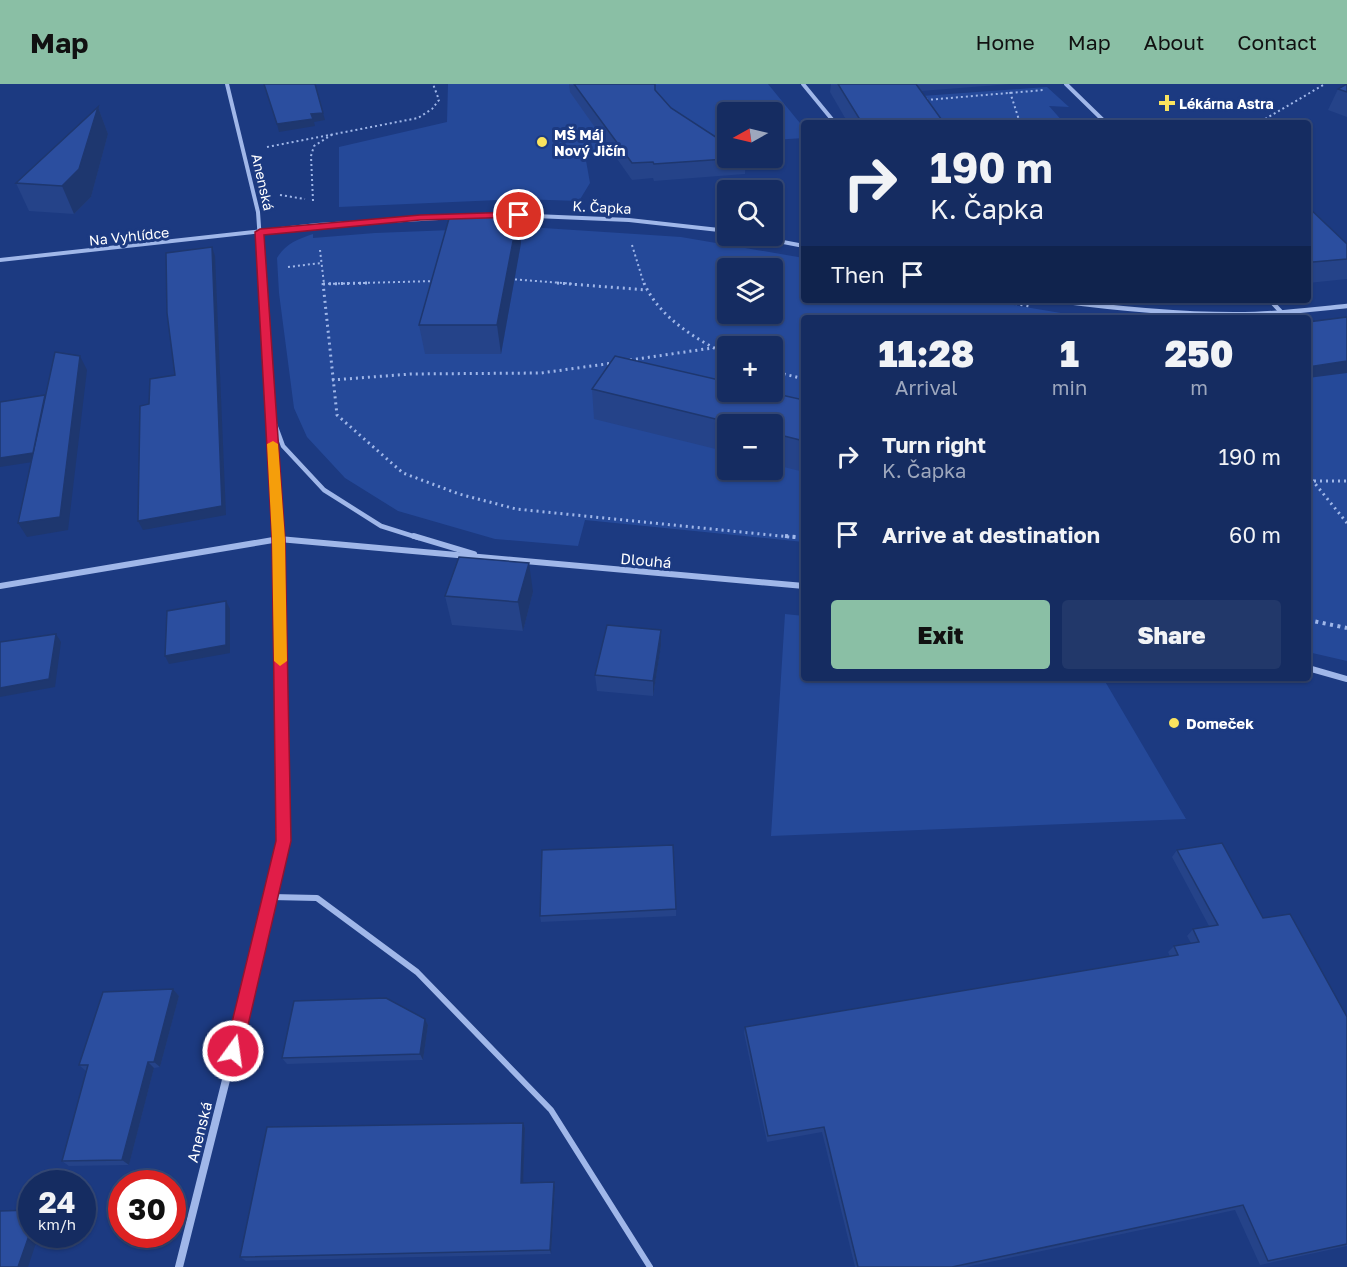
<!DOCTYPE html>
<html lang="en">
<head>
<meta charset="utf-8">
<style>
	body { margin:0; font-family:"Golos Text",sans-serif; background:#22386a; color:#f1f3f6; height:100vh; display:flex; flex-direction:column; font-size:22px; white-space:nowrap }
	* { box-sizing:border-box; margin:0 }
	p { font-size:20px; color:#9da7bd }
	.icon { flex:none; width:33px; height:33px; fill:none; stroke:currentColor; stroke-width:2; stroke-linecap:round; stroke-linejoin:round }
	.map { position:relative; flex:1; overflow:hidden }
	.side { position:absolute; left:801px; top:231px; width:510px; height:366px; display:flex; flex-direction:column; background:#152c61; border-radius:6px; box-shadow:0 2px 4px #0004,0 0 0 2px #344876 }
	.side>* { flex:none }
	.hud { position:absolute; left:801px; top:36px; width:510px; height:183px; border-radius:6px; box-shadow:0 2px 4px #0004,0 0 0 2px #344876; background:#152c61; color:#f1f3f6; overflow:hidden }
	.needle { width:39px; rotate:262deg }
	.tools { position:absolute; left:717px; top:18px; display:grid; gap:12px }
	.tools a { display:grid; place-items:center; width:66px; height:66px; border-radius:6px; background:#152c61; box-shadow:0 2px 4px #0004,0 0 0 2px #344876; font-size:30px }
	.speed { position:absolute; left:18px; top:1086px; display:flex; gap:12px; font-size:30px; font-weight:700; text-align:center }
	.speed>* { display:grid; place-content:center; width:78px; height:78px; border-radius:50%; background:#152c61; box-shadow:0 2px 4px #0004,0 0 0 2px #344876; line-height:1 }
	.speed small { font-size:15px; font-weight:400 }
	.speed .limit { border:9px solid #d22; background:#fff; color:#111 }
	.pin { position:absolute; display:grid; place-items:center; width:51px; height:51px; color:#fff; margin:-26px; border:3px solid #fff; border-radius:50%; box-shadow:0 2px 6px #0007 }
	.me { position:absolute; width:66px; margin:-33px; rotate:14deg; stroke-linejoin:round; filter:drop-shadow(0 0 4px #0008) }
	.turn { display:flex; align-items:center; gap:21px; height:126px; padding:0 30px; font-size:27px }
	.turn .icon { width:78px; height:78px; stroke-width:2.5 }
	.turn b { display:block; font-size:42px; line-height:51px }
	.then { display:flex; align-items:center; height:57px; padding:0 30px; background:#0003; gap:12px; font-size:22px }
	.eta { display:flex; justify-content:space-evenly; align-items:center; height:102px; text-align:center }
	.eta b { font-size:36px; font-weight:800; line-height:42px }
	.action { display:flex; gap:12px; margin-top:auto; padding:12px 30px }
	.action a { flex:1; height:69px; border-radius:6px; background:#8abfa5; color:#111; font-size:24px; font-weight:800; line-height:69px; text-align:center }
	.action a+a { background:#22386a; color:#f1f3f6 }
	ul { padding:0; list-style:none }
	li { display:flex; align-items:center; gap:18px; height:78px; padding:0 30px }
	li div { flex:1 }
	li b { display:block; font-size:22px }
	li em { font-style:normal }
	header { display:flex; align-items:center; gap:36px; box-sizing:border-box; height:84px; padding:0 30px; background:#8abfa5; color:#111 }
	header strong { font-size:28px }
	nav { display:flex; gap:33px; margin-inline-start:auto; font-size:21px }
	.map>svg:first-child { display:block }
	.green { fill:#254999; fill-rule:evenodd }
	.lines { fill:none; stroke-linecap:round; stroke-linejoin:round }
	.path-far2 { stroke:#a0b7e9; stroke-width:2; stroke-dasharray:2 3; stroke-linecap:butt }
	.path-far1 { stroke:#a0b7e9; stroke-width:3; stroke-dasharray:2 4; stroke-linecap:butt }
	.path { stroke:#a0b7e9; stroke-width:4; stroke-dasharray:3 4.5; stroke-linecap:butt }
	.service { stroke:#a0b7e9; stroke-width:6 }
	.minor-far3 { stroke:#a0b7e9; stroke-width:4 }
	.minor-far2 { stroke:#a0b7e9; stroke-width:4.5 }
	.minor-far1 { stroke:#a0b7e9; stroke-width:6 }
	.minor { stroke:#a0b7e9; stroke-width:8 }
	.wall { fill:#254389 }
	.shaded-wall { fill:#1e376f }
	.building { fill:#2b4e9f; stroke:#1e376f; stroke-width:1.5 }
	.route { fill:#e11d48; stroke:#92132f; stroke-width:1.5 }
	.slow { fill:#f59e0b }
	.poi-dot { fill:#fae35e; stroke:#1c3a81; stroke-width:2 }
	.labels { text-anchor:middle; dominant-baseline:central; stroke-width:6; stroke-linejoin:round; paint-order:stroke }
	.far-poi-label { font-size:14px; font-weight:bold; fill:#fff; stroke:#1c3a81; text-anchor:start }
	.far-street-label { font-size:14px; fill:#fff; stroke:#1c3a81 }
	.street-label { font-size:15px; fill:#fff; stroke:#1c3a81 }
	.poi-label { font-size:15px; font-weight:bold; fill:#fff; stroke:#1c3a81; text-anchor:start }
</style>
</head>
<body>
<header>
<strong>Map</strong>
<nav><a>Home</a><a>Map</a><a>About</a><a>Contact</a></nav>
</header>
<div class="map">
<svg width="1347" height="1183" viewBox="0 0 1347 1183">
	<rect width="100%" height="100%" fill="#1c3a81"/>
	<g class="green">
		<path d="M448 0H587L677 63 585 71 590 99 579 117 519 115 339 123V63L447 38Z"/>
		<path d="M645 0H768L804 44V54L773 56 772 28H728L727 59 691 62Z"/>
		<path d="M1047 3 1069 23 1049 22 1064 39H926L908 13Z"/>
		<path d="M528 143 681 153 804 174V216H984L1091 234H804V458L585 436 578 462 495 455 398 427 345 394 307 353 294 324 279 209 277 174C285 160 298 155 313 150V154L375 149ZM728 184H772V230H728ZM728 262H772V308H728ZM728 340H772V386H728Z"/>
		<path d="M1347 236V577L1308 568V241Z"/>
		<path d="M785 530 804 532V594H1103L1186 735 771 752Z"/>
	</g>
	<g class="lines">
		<g class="path-far2">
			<path d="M1010 8 1020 39"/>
			<path d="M926 16 1044 6"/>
			<path d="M1246 39 1260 38 1325 0"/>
			<path d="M267 63 418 34 432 25 439 16 433 0"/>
			<path d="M280 111 305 115"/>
			<path d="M313 117 311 72 314 62 333 50"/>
			<path d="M632 161 644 200"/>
			<path d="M320 166 324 200"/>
			<path d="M288 183 321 179"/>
			<path d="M510 195 575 200"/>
			<path d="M323 200 436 197"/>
		</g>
		<g class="path-far1">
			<path d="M323 199 337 331 403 389 459 410 516 425 800 454"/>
			<path d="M557 199 647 206"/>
			<path d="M644 199C659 233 695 255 728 271"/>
			<path d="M323 200 370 199"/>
			<path d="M997 216 1029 222"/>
			<path d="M630 276 712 264"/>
			<path d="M772 287 804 295"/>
			<path d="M332 296 411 290 541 289 613 279"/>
			<path d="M1308 391 1347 439"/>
			<path d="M1308 397H1347"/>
		</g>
		<g class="path">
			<path d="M785 452 804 454"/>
			<path d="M1308 536 1347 544"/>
		</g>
		<path class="service" d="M272 813 317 814 417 888 551 1026 650 1183"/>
		<g class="minor-far3">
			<path d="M227 0 258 128 263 200"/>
			<path d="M803 0 835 39"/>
			<path d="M1066 0 1106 39"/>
			<path d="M511 131 629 136 728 147"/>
			<path d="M751 152 804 162"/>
			<path d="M0 176 317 141 456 133"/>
		</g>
		<g class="minor-far2">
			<path d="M263 199 279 454"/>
			<path d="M1052 216C1119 225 1187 232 1255 230 1286 229 1316 225 1347 222"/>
			<path d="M1270 216 1282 229"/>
			<path d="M273 335 283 362 324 406 381 442 419 454"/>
		</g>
		<g class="minor-far1">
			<path d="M279 452 283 757 279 775"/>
			<path d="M414 452 474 470"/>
			<path d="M0 502 279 455 804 502"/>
			<path d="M1308 584 1347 595"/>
		</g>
		<path class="minor" d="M179 1183 272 813 280 774"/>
	</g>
	<g class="wall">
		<path d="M569 0H655V6L671 24 728 74H746L745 90 654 97 653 94 632 96 570 8Z"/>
		<path d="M831 0H1011L921 7 944 39H848L830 8Z"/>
		<path d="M1347 0V33L1328 26 1338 5Z"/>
		<path d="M98 23 108 50 91 113 74 130 29 127 16 99Z"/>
		<path d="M1308 123 1347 160V195L1308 199Z"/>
		<path d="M518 131 521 159 501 270H425L419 241Z"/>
		<path d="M592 305 804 316V388L772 380V340H728V368L594 335Z"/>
		<path d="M533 508 523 547 452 541 445 512Z"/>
		<path d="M661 562 653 612 597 607 595 591Z"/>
		<path d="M1177 766 1263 834 1347 933V1162L1260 1181 1235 1126 966 1183H855L822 1048 767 1058 744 949 745 943 1170 873 1168 868 1174 862 1191 859 1187 852 1193 845 1209 842 1172 773Z"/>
		<path d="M676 825V832L541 838 540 832Z"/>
		<path d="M173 905 179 912 160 983 154 984 129 1081 69 1082 62 1077 86 987 79 981Z"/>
		<path d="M425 935 428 941 423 976 287 980 282 974Z"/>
		<path d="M523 1039 525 1044 523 1099 554 1098 555 1103 551 1170 246 1177 240 1173Z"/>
	</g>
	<g class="shaded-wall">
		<path d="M98 23 108 50 91 113 74 130 62 102Z"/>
		<path d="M323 29 325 36 314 38 315 42 279 48 277 40 311 30Z"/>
		<path d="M518 131 521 159 501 270 497 241Z"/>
		<path d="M212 163 215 172 226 431 143 446 138 437Z"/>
		<path d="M80 272 87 286 68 446 27 453 18 439Z"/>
		<path d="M1347 277V289L1308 294V283Z"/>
		<path d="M34 369 39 377 0 383V374Z"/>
		<path d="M529 479 533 508 523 547 518 518Z"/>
		<path d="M226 517 230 525V569L169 580 165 572Z"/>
		<path d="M661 546V562L653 612V597Z"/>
		<path d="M56 550 61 558 55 603 0 613V604Z"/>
		<path d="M173 905 179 912 160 983 154 978Z"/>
		<path d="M425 935 428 941 423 976 420 970Z"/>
		<path d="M148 978 154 984 129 1081 122 1076Z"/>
		<path d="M523 1039 525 1044 523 1104 521 1099Z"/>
		<path d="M554 1098 555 1103 551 1170 550 1166Z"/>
		<path d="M32 1143V1150H39L28 1183H18Z"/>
	</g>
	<g class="building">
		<path d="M264 0H315L323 29 311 30 313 35 277 40Z"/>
		<path d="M574 0H655V6L671 24 728 61V74H740L654 80 653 78 632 79Z"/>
		<path d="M838 0H916L944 39H862Z"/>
		<path d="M1347 0V8L1338 5Z"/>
		<path d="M98 23 79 85 62 102 16 99Z"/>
		<path d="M1308 123 1347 160V175L1313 178 1308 173Z"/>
		<path d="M450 131H518L497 241H419Z"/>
		<path d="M212 163 222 422 138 437 140 322 149 320 150 295 175 291 167 229 166 169Z"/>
		<path d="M1347 233V277L1308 283V238Z"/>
		<path d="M55 268 80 272 60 433 18 439Z"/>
		<path d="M615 272 728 298V308H768L804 316V357L772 349V340H736L592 305Z"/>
		<path d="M45 311 33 369 0 374V318Z"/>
		<path d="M459 473 529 479 518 518 445 512Z"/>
		<path d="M226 517V561L165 572 167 527Z"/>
		<path d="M607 541 661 546 653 597 595 591Z"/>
		<path d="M56 550 49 595 0 604V558Z"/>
		<path d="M1222 759 1263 834 1290 830 1347 933V1160L1268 1177 1243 1121 952 1183H858L824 1043 768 1052 745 943 1178 871 1174 862 1199 858 1193 845 1218 841 1177 766Z"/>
		<path d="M673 761 676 825 540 832 542 766Z"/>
		<path d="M173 905 154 978H148L122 1076 62 1077 88 981H79L103 908Z"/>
		<path d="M386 914 425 935 420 970 282 974 294 917Z"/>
		<path d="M523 1039 521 1099 554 1098 550 1166 240 1173 267 1043Z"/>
		<path d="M32 1126V1143L18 1183H0V1127Z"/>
	</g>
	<path class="route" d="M519 128 522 129V133L420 136 264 151 285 455 291 757 242 967 239 973 233 975 227 973 225 967 276 757 272 455 255 148 260 145 420 131Z"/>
	<path class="slow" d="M273 357 278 360 285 455 287 577 280 582 274 577 272 455 267 360Z"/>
	<g class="poi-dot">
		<path d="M1164 10h6v6h6v6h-6v6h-6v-6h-6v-6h6z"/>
		<circle cx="542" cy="58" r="6"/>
		<circle cx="1174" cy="639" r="6"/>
	</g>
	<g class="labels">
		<g class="far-poi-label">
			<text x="1179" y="19">Lékárna Astra</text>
			<text x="554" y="50">MŠ Máj<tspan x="554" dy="16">Nový Jičín</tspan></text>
		</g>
		<g class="far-street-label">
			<text transform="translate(263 98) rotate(77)">Anenská</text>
			<text transform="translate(602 123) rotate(3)">K. Čapka</text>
			<text transform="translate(129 152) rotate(-6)">Na Vyhlídce</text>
		</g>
		<g class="street-label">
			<text transform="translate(646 476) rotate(5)">Dlouhá</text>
			<text transform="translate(199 1048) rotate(-76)">Anenská</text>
		</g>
		<g class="poi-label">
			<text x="1186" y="639">Domeček</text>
		</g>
	</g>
</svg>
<div class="tools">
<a><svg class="needle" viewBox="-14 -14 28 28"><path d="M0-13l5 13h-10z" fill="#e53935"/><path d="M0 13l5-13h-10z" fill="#9da7bd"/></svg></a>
<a><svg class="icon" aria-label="search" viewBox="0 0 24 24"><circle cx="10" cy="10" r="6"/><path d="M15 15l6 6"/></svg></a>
<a><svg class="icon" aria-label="layers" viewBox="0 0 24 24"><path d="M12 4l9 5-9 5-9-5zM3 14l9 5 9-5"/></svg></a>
<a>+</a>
<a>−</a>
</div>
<div class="speed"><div>24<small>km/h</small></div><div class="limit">30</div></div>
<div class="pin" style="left:519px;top:131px;background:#d93025"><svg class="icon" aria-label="arrive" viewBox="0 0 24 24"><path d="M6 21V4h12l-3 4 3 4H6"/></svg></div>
<svg class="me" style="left:233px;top:967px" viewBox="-20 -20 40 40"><circle r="17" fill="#e11d48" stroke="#fff" stroke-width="3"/><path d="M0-11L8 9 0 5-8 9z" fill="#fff"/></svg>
<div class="hud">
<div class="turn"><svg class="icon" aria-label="right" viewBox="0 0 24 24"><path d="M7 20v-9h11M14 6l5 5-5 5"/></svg><div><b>190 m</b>K. Čapka</div></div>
<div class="then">Then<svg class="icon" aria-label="arrive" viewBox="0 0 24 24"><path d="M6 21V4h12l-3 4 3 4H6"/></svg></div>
</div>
<section class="side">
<div class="eta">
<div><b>11:28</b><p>Arrival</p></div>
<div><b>1</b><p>min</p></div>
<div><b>250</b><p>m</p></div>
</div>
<ul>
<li><svg class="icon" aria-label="right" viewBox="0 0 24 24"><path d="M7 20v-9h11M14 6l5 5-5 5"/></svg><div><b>Turn right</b><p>K. Čapka</p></div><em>190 m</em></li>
<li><svg class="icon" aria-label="arrive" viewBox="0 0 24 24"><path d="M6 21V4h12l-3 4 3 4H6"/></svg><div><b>Arrive at destination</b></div><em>60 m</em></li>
</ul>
<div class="action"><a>Exit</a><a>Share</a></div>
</section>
</div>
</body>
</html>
